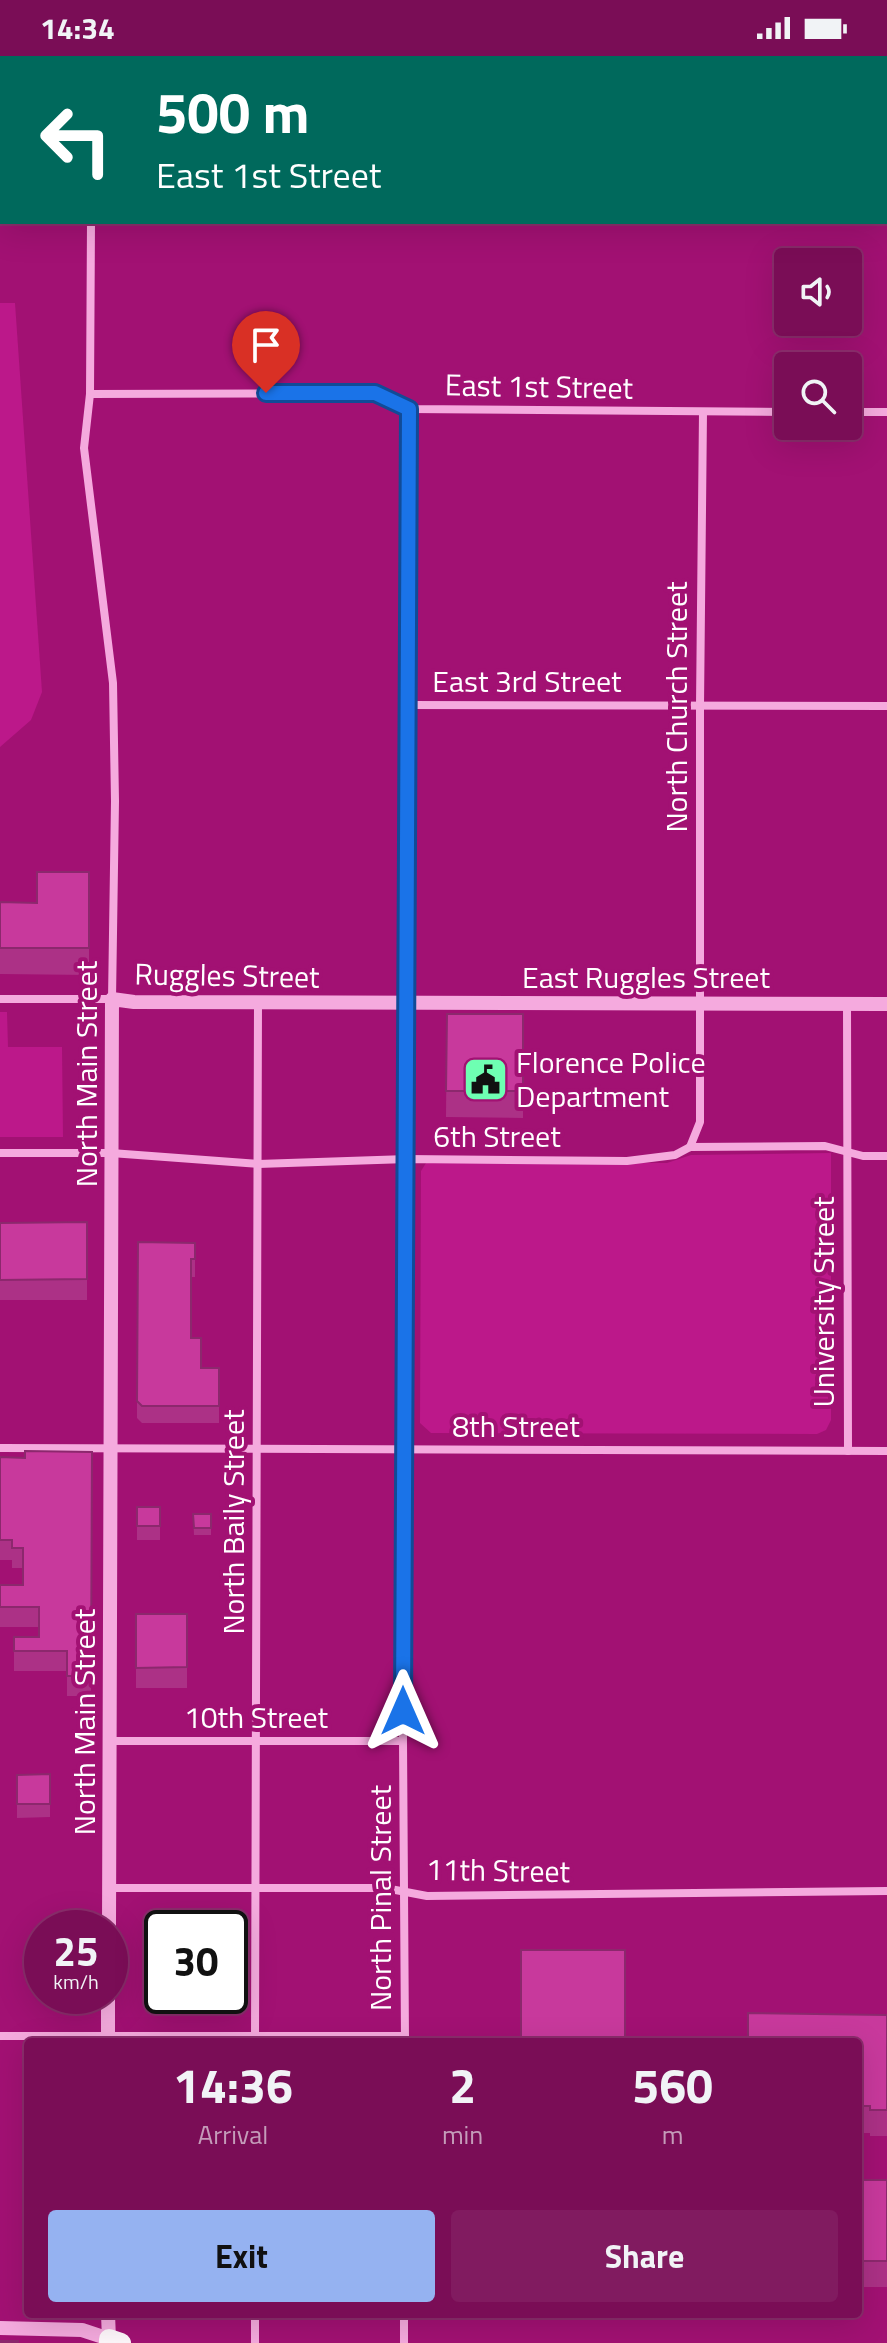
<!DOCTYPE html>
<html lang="en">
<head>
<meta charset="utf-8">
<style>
	body { margin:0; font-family:"Titillium Web",sans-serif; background:#811b60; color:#f1f3f6; height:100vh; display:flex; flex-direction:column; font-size:30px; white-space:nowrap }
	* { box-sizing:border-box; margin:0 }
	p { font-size:26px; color:#c49cb9 }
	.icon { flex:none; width:44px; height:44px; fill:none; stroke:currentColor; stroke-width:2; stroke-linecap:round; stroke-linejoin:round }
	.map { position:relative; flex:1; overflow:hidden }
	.details { position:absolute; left:24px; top:1982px; width:838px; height:280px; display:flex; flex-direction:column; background:#7a0d56; border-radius:8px; box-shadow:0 8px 32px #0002,0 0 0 2px #8b2d6c }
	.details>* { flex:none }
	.top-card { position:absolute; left:0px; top:0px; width:888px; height:168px; box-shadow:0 8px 32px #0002,0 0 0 2px #8b2d6c; background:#00695c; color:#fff; overflow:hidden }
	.fabs { position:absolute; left:774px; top:192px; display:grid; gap:16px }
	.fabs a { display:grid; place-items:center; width:88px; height:88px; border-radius:8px; background:#7a0d56; box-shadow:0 8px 32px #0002,0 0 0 2px #8b2d6c; font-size:40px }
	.speed { position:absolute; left:24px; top:1854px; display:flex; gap:16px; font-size:40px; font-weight:700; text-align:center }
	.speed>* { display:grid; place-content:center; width:104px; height:104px; border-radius:50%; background:#7a0d56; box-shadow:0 8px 32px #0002,0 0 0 2px #8b2d6c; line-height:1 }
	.speed small { font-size:20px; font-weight:400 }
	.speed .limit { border:4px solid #111; border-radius:12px; background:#fff; color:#111 }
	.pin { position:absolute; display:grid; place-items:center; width:68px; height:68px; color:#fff; margin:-82px -34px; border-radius:50% 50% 50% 0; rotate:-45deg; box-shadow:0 0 8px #0007 }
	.pin .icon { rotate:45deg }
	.me { position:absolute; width:88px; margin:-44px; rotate:0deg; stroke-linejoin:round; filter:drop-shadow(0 0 6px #0008) }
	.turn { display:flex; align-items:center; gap:28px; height:168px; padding:0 24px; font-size:36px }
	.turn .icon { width:104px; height:104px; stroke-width:2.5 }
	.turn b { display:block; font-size:56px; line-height:68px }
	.eta { display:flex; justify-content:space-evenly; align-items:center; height:136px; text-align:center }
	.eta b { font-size:48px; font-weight:700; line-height:56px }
	.primary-button { display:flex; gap:16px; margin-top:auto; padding:16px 24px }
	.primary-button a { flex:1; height:92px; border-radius:8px; background:#95b2f1; color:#111; font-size:32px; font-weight:700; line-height:92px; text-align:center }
	.primary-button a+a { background:#811b60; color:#f1f3f6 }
	.status { display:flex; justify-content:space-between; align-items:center; height:56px; padding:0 40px; background:#7a0d56; direction:ltr }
	.status svg { height:22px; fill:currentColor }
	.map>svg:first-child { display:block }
	.green { fill:#bc188a }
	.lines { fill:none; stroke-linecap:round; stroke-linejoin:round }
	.minor { stroke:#f5aade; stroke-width:8 }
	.tertiary { stroke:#f5aade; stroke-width:14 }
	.primary { stroke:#fff8fc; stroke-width:20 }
	.wall { fill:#ac3186 }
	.building { fill:#c8399c; stroke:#8c286d; stroke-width:2 }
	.route-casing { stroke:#114b97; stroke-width:20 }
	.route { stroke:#1a73e8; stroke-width:14 }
	.labels { text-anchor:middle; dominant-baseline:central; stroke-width:8; stroke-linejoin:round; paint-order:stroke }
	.street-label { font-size:30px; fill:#fff; stroke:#a21173 }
	.poi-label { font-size:30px; fill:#fff; stroke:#a21173; text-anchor:start }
</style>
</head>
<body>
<div class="status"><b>14:34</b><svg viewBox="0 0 49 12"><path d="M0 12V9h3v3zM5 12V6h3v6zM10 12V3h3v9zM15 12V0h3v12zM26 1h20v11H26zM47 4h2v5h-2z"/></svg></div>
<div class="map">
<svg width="887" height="2287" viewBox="0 0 887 2287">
	<rect width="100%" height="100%" fill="#a21173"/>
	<g class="green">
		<path d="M0 247H15L42 636 31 664 0 691Z"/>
		<path d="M0 956H7L8 991H62L63 1081H0Z"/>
		<path d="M831 1097V1364L826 1374 817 1378 431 1377 420 1367 421 1115 426 1107H667L691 1099Z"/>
	</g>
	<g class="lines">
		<g class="minor">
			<path d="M93 2V0"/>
			<path d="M90 338 375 337 409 353 788 356"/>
			<path d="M848 356H887"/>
			<path d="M408 649 887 650"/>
			<path d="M0 943H112L115 745 113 627 84 392 90 338 91 166"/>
			<path d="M847 948 848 1395"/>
			<path d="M690 1091 700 1066V650L703 356"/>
			<path d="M0 1097H111L258 1108 407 1103 627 1105 675 1099 690 1091 825 1090 863 1100H887"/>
			<path d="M0 1392 887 1395"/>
			<path d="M109 1685H403"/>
			<path d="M109 1832H385L427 1840 887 1835"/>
			<path d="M0 1980H405"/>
			<path d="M255 1986 258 946"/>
			<path d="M405 1986 403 1685 409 353"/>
			<path d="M404 2258V2287"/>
			<path d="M255 2287V2258"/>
		</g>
		<g class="tertiary">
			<path d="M109 1872 112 943 134 946 887 948"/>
			<path d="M108 1986V1940"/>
			<path d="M0 2272 82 2274 109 2283 108 2258"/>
		</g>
		<path class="primary" d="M109 2287V2283L121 2287"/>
	</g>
	<g class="wall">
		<path d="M89 816V919L0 918V846L37 847Z"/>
		<path d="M447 958H523V1062L446 1061Z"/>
		<path d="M87 1166V1244H0V1167Z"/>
		<path d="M195 1187V1221H191V1282L201 1312H219V1367H142L137 1362V1345Z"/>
		<path d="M92 1396 91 1640H67V1615H14V1581H39V1571H0V1529H23V1512H12V1504H0V1401L25 1402Z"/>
		<rect x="137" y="1451" width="23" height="33"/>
		<path d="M193 1458H211V1479H194Z"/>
		<rect x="136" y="1558" width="51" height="74"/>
		<path d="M50 1718V1761L17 1762V1719Z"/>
		<path d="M887 1959V2080H870V2077H858V1986Z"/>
		<rect x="863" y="2124" width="24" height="107"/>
	</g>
	<g class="building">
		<path d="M37 816H89V892H0V846L37 847Z"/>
		<path d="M447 958H523V1035H446Z"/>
		<path d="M87 1166V1223L0 1224V1167Z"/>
		<path d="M138 1186 195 1187V1203H191V1282H201V1312H219V1350H142L137 1345Z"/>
		<path d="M25 1395 92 1396 91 1620H67V1595H14V1581H39V1551H0V1529H23V1492H12V1484H0V1401L25 1402Z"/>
		<rect x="137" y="1451" width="23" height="19"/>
		<path d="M193 1458H211V1472H194Z"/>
		<path d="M136 1558H187V1611L136 1612Z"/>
		<path d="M50 1718V1748H17V1719Z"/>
		<rect x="521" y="1894" width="104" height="92"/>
		<path d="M748 1957 887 1959V2054H870V2050H858V1986H748Z"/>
		<rect x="863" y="2124" width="24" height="81"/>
		<rect x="0" y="2285" width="18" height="2"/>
	</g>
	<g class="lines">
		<defs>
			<path id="route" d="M266 337H375L409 353 403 1655"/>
		</defs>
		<use href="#route" class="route-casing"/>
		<use href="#route" class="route"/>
	</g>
	<defs>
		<symbol id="civic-square" viewBox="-11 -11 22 22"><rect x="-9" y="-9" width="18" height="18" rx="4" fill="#6effb2" stroke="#a21173"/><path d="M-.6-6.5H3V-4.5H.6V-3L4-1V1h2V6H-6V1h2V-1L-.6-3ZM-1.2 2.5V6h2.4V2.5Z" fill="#111"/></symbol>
	</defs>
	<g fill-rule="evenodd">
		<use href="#civic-square" x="460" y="998" width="51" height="51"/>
	</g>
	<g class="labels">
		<g class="street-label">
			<text transform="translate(539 330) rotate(1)">East 1st Street</text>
			<text x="527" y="625">East 3rd Street</text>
			<text transform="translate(676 651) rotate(-90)">North Church Street</text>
			<text transform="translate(227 919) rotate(1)">Ruggles Street</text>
			<text x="646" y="921">East Ruggles Street</text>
			<text transform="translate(86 1018) rotate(-90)">North Main Street</text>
			<text x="497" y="1080">6th Street</text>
			<text transform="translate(823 1246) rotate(-90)">University Street</text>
			<text x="516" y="1370">8th Street</text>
			<text transform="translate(233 1466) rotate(-90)">North Baily Street</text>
			<text x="256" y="1661">10th Street</text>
			<text transform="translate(84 1666) rotate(-90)">North Main Street</text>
			<text transform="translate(498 1814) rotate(1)">11th Street</text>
			<text transform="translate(380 1842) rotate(-90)">North Pinal Street</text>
		</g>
		<g class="poi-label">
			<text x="516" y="1006">Florence Police<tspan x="516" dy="34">Department</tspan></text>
		</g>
	</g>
</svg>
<div class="fabs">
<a><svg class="icon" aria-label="sound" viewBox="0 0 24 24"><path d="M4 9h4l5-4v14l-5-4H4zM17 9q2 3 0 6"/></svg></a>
<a><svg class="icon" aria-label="search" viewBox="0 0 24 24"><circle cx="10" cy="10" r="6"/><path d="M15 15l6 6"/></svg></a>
</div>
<div class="speed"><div>25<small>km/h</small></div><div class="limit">30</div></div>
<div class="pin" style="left:266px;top:337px;background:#d93025"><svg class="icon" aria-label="arrive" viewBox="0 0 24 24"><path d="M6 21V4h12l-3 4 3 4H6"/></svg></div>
<svg class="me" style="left:403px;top:1655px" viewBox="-20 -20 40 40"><path d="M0-17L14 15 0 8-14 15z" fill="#1a73e8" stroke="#fff" stroke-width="4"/></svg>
<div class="top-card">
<div class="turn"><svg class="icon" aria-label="left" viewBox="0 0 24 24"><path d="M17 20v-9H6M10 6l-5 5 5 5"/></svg><div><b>500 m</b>East 1st Street</div></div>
</div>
<section class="details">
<div class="eta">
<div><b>14:36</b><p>Arrival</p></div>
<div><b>2</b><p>min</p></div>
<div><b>560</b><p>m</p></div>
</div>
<div class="primary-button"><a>Exit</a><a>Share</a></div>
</section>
</div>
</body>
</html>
